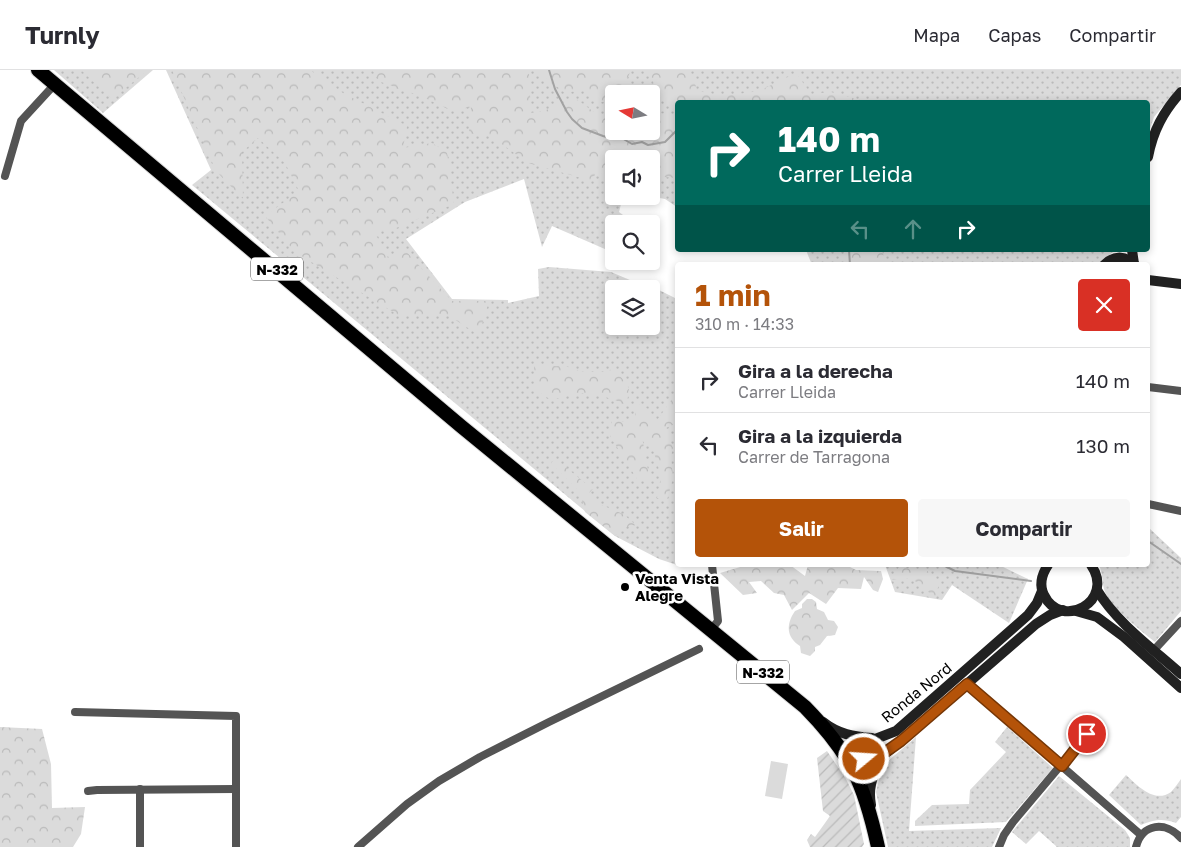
<!DOCTYPE html>
<html lang="es">
<head>
<meta charset="utf-8">
<style>
	body { margin:0; font-family:"Golos Text",sans-serif; background:#f7f7f7; color:#2b2b33; height:100vh; display:flex; flex-direction:column; font-size:19px; white-space:nowrap }
	* { box-sizing:border-box; margin:0 }
	p { font-size:16px; color:#7c7c81 }
	.icon { flex:none; width:28px; height:28px; fill:none; stroke:currentColor; stroke-width:2; stroke-linecap:round; stroke-linejoin:round }
	.map { position:relative; flex:1; overflow:hidden }
	.details { position:absolute; left:675px; top:192px; width:475px; height:305px; display:flex; flex-direction:column; background:#fff; border-radius:5px; box-shadow:0 2px 8px #0003 }
	.details>* { flex:none }
	.banner { position:absolute; left:675px; top:30px; width:475px; height:152px; border-radius:5px; box-shadow:0 2px 8px #0003; background:#00695c; color:#fff; overflow:hidden }
	.needle { width:32px; rotate:280deg }
	.fabs { position:absolute; left:605px; top:15px; display:grid; gap:10px }
	.fabs a { display:grid; place-items:center; width:55px; height:55px; border-radius:5px; background:#fff; box-shadow:0 2px 8px #0003; font-size:25px }
	.pin { position:absolute; display:grid; place-items:center; width:42px; height:42px; color:#fff; margin:-21px; border:2px solid #fff; border-radius:50%; box-shadow:0 1px 5px #0007 }
	.me { position:absolute; width:55px; margin:-28px; rotate:72deg; stroke-linejoin:round; filter:drop-shadow(0 0 4px #0008) }
	.turn { display:flex; align-items:center; gap:18px; height:105px; padding:0 20px; font-size:22px }
	.turn .icon { width:65px; height:65px; stroke-width:2.5 }
	.turn b { display:block; font-size:35px; line-height:42px }
	.lanes { display:flex; align-items:center; height:48px; padding:0 20px; background:#0003; justify-content:center; gap:25px; direction:ltr }
	.lanes .off { opacity:.35 }
	.round { display:grid; place-items:center; flex:none; width:52px; height:52px; border-radius:5px; background:#f7f7f7 }
	.overview { display:flex; align-items:center; justify-content:space-between; height:85px; padding:0 20px }
	h1 { font-size:30px; font-weight:700; line-height:38px; color:#b45309 }
	.cta { display:flex; gap:10px; margin-top:auto; padding:10px 20px }
	.cta a { flex:1; height:58px; border-radius:5px; background:#b45309; color:#fff; font-size:20px; font-weight:700; line-height:58px; text-align:center }
	.cta a+a { background:#f7f7f7; color:#2b2b33 }
	ul { padding:0; list-style:none }
	li { display:flex; align-items:center; gap:15px; height:65px; padding:0 20px; border-top:1px solid #e1e1e2 }
	li div { flex:1 }
	li b { display:block; font-size:19px }
	li em { font-style:normal }
	header { display:flex; align-items:center; gap:30px; box-sizing:border-box; height:70px; padding:0 25px; background:#fff; border-bottom:1px solid #e1e1e2 }
	header strong { font-size:24px }
	nav { display:flex; gap:28px; margin-inline-start:auto; font-size:18px }
	.map>svg:first-child { display:block }
	.grass { fill:url(#grass-dots); fill-rule:evenodd }
	.forest { fill:url(#forest-crowns) }
	.garden { fill:url(#garden-furrows) }
	.pitch { fill:#dbdbdb }
	.lines { fill:none; stroke-linecap:round; stroke-linejoin:round }
	.stream { stroke:#a2a2a2; stroke-width:2 }
	.highway-casing { stroke:#dbdbdb; stroke-width:16 }
	.street { stroke:#545454; stroke-width:8 }
	.secondary { stroke:#212121; stroke-width:10 }
	.highway { stroke:#000; stroke-width:14 }
	.route-casing { stroke:#753606; stroke-width:12 }
	.route { stroke:#b45309; stroke-width:9 }
	.poi-dot { fill:#000; stroke:#fff; stroke-width:2 }
	.labels { text-anchor:middle; dominant-baseline:central; stroke-width:5; stroke-linejoin:round; paint-order:stroke }
	.shield { fill:#fff; stroke:#4c4c4c; stroke-width:1 }
	.shield-label { font-size:14px; font-weight:bold; fill:#000 }
	.poi-label { font-size:15px; font-weight:bold; fill:#000; stroke:#fff; text-anchor:start }
	.street-label { font-size:15px; fill:#000; stroke:#fff }
</style>
</head>
<body>
<header>
<strong>Turnly</strong>
<nav><a>Mapa</a><a>Capas</a><a>Compartir</a></nav>
</header>
<div class="map">
<svg width="1181" height="777" viewBox="0 0 1181 777">
	<defs>
		<pattern id="grass-dots" width="8" height="8" patternUnits="userSpaceOnUse" patternTransform="scale(1.25)"><rect width="8" height="8" fill="#dbdbdb"/><path d="M2 2h.1M6 6h.1" fill="none" stroke="#bababa" stroke-width="1.8" stroke-linecap="round"/></pattern>
		<pattern id="forest-crowns" width="20" height="18" patternUnits="userSpaceOnUse" patternTransform="scale(1.25)"><rect width="20" height="18" fill="#dbdbdb"/><path d="M2 6a3 3 0 1 1 6 0M12 15a3 3 0 1 1 6 0" fill="none" stroke="#bababa"/></pattern>
		<pattern id="garden-furrows" width="10" height="10" patternUnits="userSpaceOnUse" patternTransform="scale(1.25)"><rect width="10" height="10" fill="#dbdbdb"/><path d="M-1 1l2-2M0 10L10 0M9 11l2-2" fill="none" stroke="#bababa"/></pattern>
	</defs>
	<rect width="100%" height="100%" fill="#fff"/>
	<g class="grass">
		<path d="M54 0H153L103 43Z"/>
		<path d="M166 0H1181V15L1154 47 1148 64V32H678L677 137 665 129 649 126H651V89H614V126H623L619 142 635 154H614V183L552 156 542 177 524 109 465 132 406 169 452 229 508 230V233L539 226 538 199 549 197 611 202 644 216 647 214 677 229V495L659 489 615 466 192 115 211 100ZM614 24H651V61H614ZM614 219H651V256H614Z"/>
		<path d="M806 180H1115L1099 195H812Z"/>
		<path d="M1148 457 1181 488V541L1155 572C1141 561 1111 537 1105 522 1102 514 1103 504 1099 495H1148Z"/>
		<path d="M885 495H999L1028 509 1009 553 952 515 942 530 895 522Z"/>
		<path d="M1007 657 1053 698 1006 752 915 756V751L932 735 969 734 970 720 1006 682 995 672Z"/>
		<path d="M916 667 909 761 1001 758 992 777H888L876 722 880 706 888 691Z"/>
		<path d="M1126 705C1137 715 1154 734 1171 722 1175 718 1178 713 1181 709V747L1176 753C1161 748 1155 750 1141 755L1109 725Z"/>
		<path d="M1059 706 1125 760 1130 768V777H1056V776L1039 761 1026 774 1012 762Z"/>
	</g>
	<g class="forest">
		<path d="M81 0H148L112 29Z"/>
		<path d="M172 0H310L343 23 407 56 403 78 432 73 447 82 454 134 389 161 373 159 388 188 402 177 452 231H489L479 265 446 244 398 245 295 182 265 146 299 121 285 93 258 68 242 82 243 129 216 101Z"/>
		<path d="M372 0H525L529 4 531 43 546 40 575 28 598 45H614V61H651V43L676 44 678 46 677 108 665 107 651 110V89H614V114L597 100 592 111 528 93 492 67 469 62 471 37 452 41 423 27 381 12Z"/>
		<path d="M535 0H631L621 24H614V31L600 32 584 21 564 22Z"/>
		<path d="M649 0H689L698 21 724 26 759 21 796 3 811 24 831 22 860 30 861 32H678L677 37 664 32 657 23Z"/>
		<path d="M844 180H882L886 195H845Z"/>
		<path d="M534 296H565L584 302H605L615 298 629 318 627 334 602 326 579 323 551 330 536 320Z"/>
		<path d="M677 322V353L666 358 673 378 671 386 673 408 667 430 657 428 661 406 652 376 642 367 650 411 637 409 610 366 612 350 626 352 635 347V332L650 340 649 348 658 349Z"/>
		<path d="M555 389 593 419 588 424 597 433 623 444 636 455 623 458 615 466 585 442 580 422 551 393Z"/>
		<path d="M747 495H790L805 506 808 495H846L856 500 881 501 883 509 878 522 873 520 864 507 861 519 838 518 826 534 809 523 792 540 784 525 774 523 761 511 749 512 757 523 743 525 720 503Z"/>
		<path d="M899 497 917 500 923 497 939 512 936 528 915 511 905 508 892 510Z"/>
		<path d="M807 529H812L816 532 817 539 824 542 828 550 834 551 838 557 835 565 827 566 820 575 815 577V581L810 586 801 583 800 576C786 567 786 554 795 541L802 538V534Z"/>
		<path d="M0 657 42 659 51 694 52 738 85 737 81 764 73 777H0Z"/>
	</g>
	<path class="garden" d="M827 681 846 709 854 725 864 774 862 777H810L807 770 811 764 815 767 830 746 823 741 817 688Z"/>
	<path class="pitch" d="M771 691 788 694 782 729 765 726Z"/>
	<g class="lines">
		<g class="stream">
			<path d="M549 0 555 19 567 42 572 49 582 58 603 66 610 68 620 67 632 74 642 72 648 75 665 72 678 59"/>
			<path d="M849 180 850 195"/>
			<path d="M1148 471 1181 494"/>
			<path d="M943 495 955 501 1031 511"/>
		</g>
		<defs>
			<path id="highway" d="M38 0 462 357 805 637C851 684 864 713 878 777"/>
		</defs>
		<use href="#highway" class="highway-casing"/>
		<g class="street">
			<path d="M5 106 21 51 55 14"/>
			<path d="M1148 317 1181 321"/>
			<path d="M1148 434 1181 441"/>
			<path d="M710 561 718 551 712 495"/>
			<path d="M1154 580 1181 551"/>
			<path d="M967 614 1141 765"/>
			<path d="M75 642 236 646V777"/>
			<path d="M140 719V777"/>
			<path d="M88 721 97 720 236 719"/>
			<path d="M358 777 407 734 439 711 480 687 549 652 699 579"/>
			<path d="M999 777 1004 765 1013 752 1087 664"/>
			<path d="M1136 777C1142 753 1166 751 1181 768"/>
		</g>
		<g class="secondary">
			<path d="M1148 87C1153 61 1163 42 1181 22"/>
			<path d="M1132 180 1134 194"/>
			<path d="M1104 195C1114 185 1125 185 1135 195"/>
			<path d="M1148 210 1181 214"/>
			<path d="M1048 495C1042 504 1039 515 1044 525 1061 561 1116 531 1091 495"/>
			<path d="M1097 520C1117 553 1152 578 1181 604"/>
			<path d="M1076 541 1097 547 1124 567 1181 618"/>
			<path d="M823 652C838 664 854 667 872 668"/>
			<path d="M861 679V685L864 689C877 694 890 679 901 671L1036 554 1050 545 1063 540"/>
			<path d="M850 697C859 703 873 699 881 690"/>
			<path d="M853 704 861 679 865 673 896 661 1028 545 1037 533 1042 521"/>
			<path d="M871 735C868 719 872 708 878 694"/>
		</g>
		<use href="#highway" class="highway"/>
	</g>
	<g class="lines">
		<defs>
			<path id="route" d="M864 689 872 691 877 688 901 671 967 614 1062 696 1087 664"/>
		</defs>
		<use href="#route" class="route-casing"/>
		<use href="#route" class="route"/>
	</g>
	<circle class="poi-dot" cx="625" cy="517" r="5"/>
	<g class="labels">
		<g class="shield">
			<rect x="251" y="187.5" width="52" height="23" rx="4"/>
			<rect x="737" y="590.5" width="52" height="23" rx="4"/>
		</g>
		<g class="shield-label">
			<text x="277" y="199">N-332</text>
			<text x="763" y="602">N-332</text>
		</g>
		<g class="poi-label">
			<text x="635" y="508">Venta Vista<tspan x="635" dy="17">Alegre</tspan></text>
		</g>
		<g class="street-label">
			<text transform="translate(916 622) rotate(-39)">Ronda Nord</text>
		</g>
	</g>
</svg>
<div class="fabs">
<a><svg class="needle" viewBox="-14 -14 28 28"><path d="M0-13l5 13h-10z" fill="#e53935"/><path d="M0 13l5-13h-10z" fill="#7c7c81"/></svg></a>
<a><svg class="icon" aria-label="sound" viewBox="0 0 24 24"><path d="M4 9h4l5-4v14l-5-4H4zM17 9q2 3 0 6"/></svg></a>
<a><svg class="icon" aria-label="search" viewBox="0 0 24 24"><circle cx="10" cy="10" r="6"/><path d="M15 15l6 6"/></svg></a>
<a><svg class="icon" aria-label="layers" viewBox="0 0 24 24"><path d="M12 4l9 5-9 5-9-5zM3 14l9 5 9-5"/></svg></a>
</div>
<div class="pin" style="left:1087px;top:664px;background:#d93025"><svg class="icon" aria-label="arrive" viewBox="0 0 24 24"><path d="M6 21V4h12l-3 4 3 4H6"/></svg></div>
<svg class="me" style="left:864px;top:689px" viewBox="-20 -20 40 40"><circle r="17" fill="#b45309" stroke="#fff" stroke-width="3"/><path d="M0-11L8 9 0 5-8 9z" fill="#fff"/></svg>
<div class="banner">
<div class="turn"><svg class="icon" aria-label="right" viewBox="0 0 24 24"><path d="M7 20v-9h11M14 6l5 5-5 5"/></svg><div><b>140 m</b>Carrer Lleida</div></div>
<div class="lanes"><svg class="icon off" aria-label="left" viewBox="0 0 24 24"><path d="M17 20v-9H6M10 6l-5 5 5 5"/></svg><svg class="icon off" aria-label="ahead" viewBox="0 0 24 24"><path d="M12 20V5M6 11l6-6 6 6"/></svg><svg class="icon" aria-label="right" viewBox="0 0 24 24"><path d="M7 20v-9h11M14 6l5 5-5 5"/></svg></div>
</div>
<section class="details">
<div class="overview"><div><h1>1 min</h1><p>310 m · 14:33</p></div><a class="round" style="background:#d93025;color:#fff"><svg class="icon" aria-label="close" viewBox="0 0 24 24"><path d="M6 6l12 12M18 6L6 18"/></svg></a></div>
<ul>
<li><svg class="icon" aria-label="right" viewBox="0 0 24 24"><path d="M7 20v-9h11M14 6l5 5-5 5"/></svg><div><b>Gira a la derecha</b><p>Carrer Lleida</p></div><em>140 m</em></li>
<li><svg class="icon" aria-label="left" viewBox="0 0 24 24"><path d="M17 20v-9H6M10 6l-5 5 5 5"/></svg><div><b>Gira a la izquierda</b><p>Carrer de Tarragona</p></div><em>130 m</em></li>
</ul>
<div class="cta"><a>Salir</a><a>Compartir</a></div>
</section>
</div>
</body>
</html>
